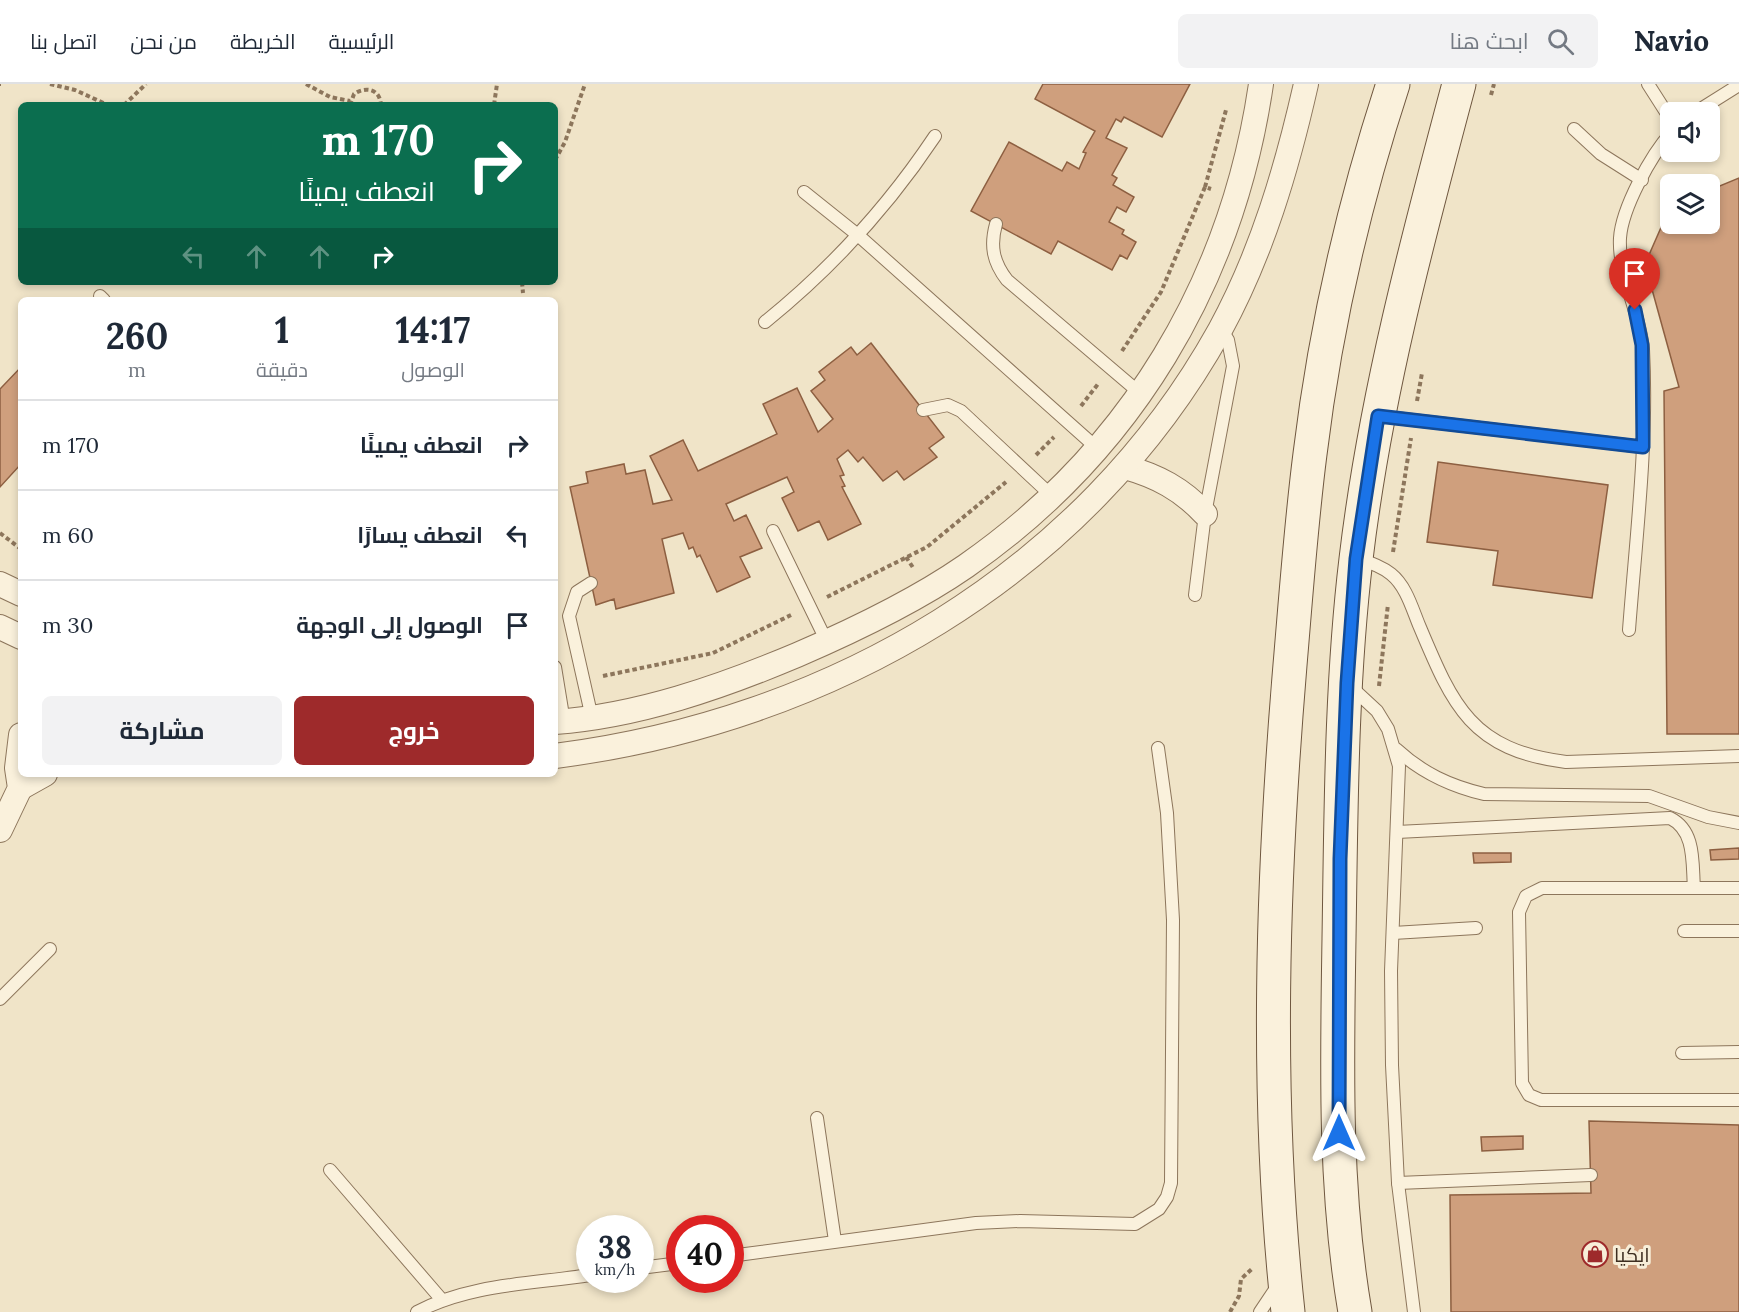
<!DOCTYPE html>
<html lang="ar">
<head>
<meta charset="utf-8">
<style>
	body { margin:0; font-family:Lora,Cairo,serif; background:#f2f2f3; color:#1f2937; direction:rtl; height:100vh; display:flex; flex-direction:column; font-size:22px; white-space:nowrap }
	* { box-sizing:border-box; margin:0 }
	p { font-size:20px; color:#747a83 }
	.icon { flex:none; width:33px; height:33px; fill:none; stroke:currentColor; stroke-width:2; stroke-linecap:round; stroke-linejoin:round }
	.map { position:relative; flex:1; overflow:hidden; direction:ltr }
	.panel { position:absolute; left:18px; top:213px; width:540px; height:480px; display:flex; flex-direction:column; background:#fff; border-radius:9px; box-shadow:0 3px 9px #0003; direction:rtl }
	.panel>* { flex:none }
	.hud { position:absolute; left:18px; top:18px; width:540px; height:183px; border-radius:9px; box-shadow:0 3px 9px #0003; direction:rtl; background:#0b6e4f; color:#fff; overflow:hidden }
	.buttons { position:absolute; left:1660px; top:18px; display:grid; gap:12px }
	.buttons a { display:grid; place-items:center; width:60px; height:60px; border-radius:9px; background:#fff; box-shadow:0 3px 9px #0003; font-size:30px }
	.speed { position:absolute; left:576px; top:1131px; display:flex; gap:12px; font-size:30px; font-weight:700; text-align:center }
	.speed>* { display:grid; place-content:center; width:78px; height:78px; border-radius:50%; background:#fff; box-shadow:0 3px 9px #0003; line-height:1 }
	.speed small { font-size:15px; font-weight:400 }
	.speed .limit { border:9px solid #d22; background:#fff; color:#111 }
	.pin { position:absolute; display:grid; place-items:center; width:51px; height:51px; color:#fff; margin:-62px -26px; border-radius:50% 50% 50% 0; rotate:-45deg; box-shadow:0 0 6px #0007 }
	.pin .icon { rotate:45deg }
	.me { position:absolute; width:66px; margin:-33px; rotate:0deg; stroke-linejoin:round; filter:drop-shadow(0 0 4px #0008) }
	.turn { display:flex; align-items:center; gap:21px; height:126px; padding:0 24px; font-size:27px }
	.turn .icon { width:78px; height:78px; stroke-width:2.5 }
	.turn b { display:block; font-size:42px; line-height:51px }
	.lanes { display:flex; align-items:center; height:57px; padding:0 24px; background:#0003; justify-content:center; gap:30px; direction:ltr }
	.lanes .off { opacity:.35 }
	.eta { display:flex; justify-content:space-evenly; align-items:center; height:102px; text-align:center }
	.eta b { font-size:36px; font-weight:700; line-height:42px }
	.cta { display:flex; gap:12px; margin-top:auto; padding:12px 24px }
	.cta a { flex:1; height:69px; border-radius:9px; background:#9e2a2b; color:#fff; font-size:24px; font-weight:700; line-height:69px; text-align:center }
	.cta a+a { background:#f2f2f3; color:#1f2937 }
	ul { padding:0; list-style:none }
	li { display:flex; align-items:center; gap:18px; height:90px; padding:0 24px; border-top:2px solid #e0e1e3 }
	li div { flex:1 }
	li b { display:block; font-size:22px }
	li em { font-style:normal }
	header { display:flex; align-items:center; gap:36px; box-sizing:border-box; height:84px; padding:0 30px; background:#fff; border-bottom:2px solid #e0e1e3 }
	header strong { font-size:28px }
	nav { display:flex; gap:33px; margin-inline-start:auto; font-size:21px }
	.search { width:420px; height:54px; background:#f2f2f3; display:flex; align-items:center; gap:15px; box-sizing:border-box; padding:0 21px; border-radius:9px; color:#747a83; font-size:22px }
	.map>svg:first-child { display:block }
	.building { fill:#cf9f7d; stroke:#8d5f41; stroke-width:1.5 }
	.lines { fill:none; stroke-linecap:round; stroke-linejoin:round }
	.lane-casing { stroke:#8d765c; stroke-width:14 }
	.street-casing { stroke:#8d765c; stroke-width:26 }
	.secondary-casing { stroke:#6f573f; stroke-width:35 }
	.path { stroke:#8d765c; stroke-width:4; stroke-dasharray:4.5 3; stroke-linecap:butt }
	.lane { stroke:#faf1dc; stroke-width:12 }
	.street { stroke:#faf1dc; stroke-width:24 }
	.secondary { stroke:#faf1dc; stroke-width:33 }
	.route-casing { stroke:#114b97; stroke-width:15 }
	.route { stroke:#1a73e8; stroke-width:10 }
	.labels { text-anchor:middle; dominant-baseline:central; stroke-width:6; stroke-linejoin:round; paint-order:stroke }
	.poi-label { font-size:20px; fill:#3d2e20; stroke:#f7eed8; text-anchor:start }
</style>
</head>
<body>
<header>
<strong>Navio</strong>
<div class="search"><svg class="icon" aria-label="search" viewBox="0 0 24 24"><circle cx="10" cy="10" r="6"/><path d="M15 15l6 6"/></svg>ابحث هنا</div>
<nav><a>الرئيسية</a><a>الخريطة</a><a>من نحن</a><a>اتصل بنا</a></nav>
</header>
<div class="map">
<svg width="1739" height="1228" viewBox="0 0 1739 1228">
	<rect width="100%" height="100%" fill="#f0e4c8"/>
	<g class="building">
		<path d="M1043 0H1190L1162 53 1124 33 1121 38 1116 35 1106 54 1127 64 1112 91 1117 94 1113 101 1134 113 1126 128 1117 123 1109 138 1124 146 1122 150 1136 158 1127 175 1120 171 1112 186 1058 157 1051 170 971 127 1009 58 1062 87 1067 78 1079 85 1086 69 1083 68 1095 47 1035 15Z"/>
		<path d="M1739 94V650H1667L1664 307 1679 303 1645 180 1670 123 1671 140H1710V106Z"/>
		<path d="M871 259 944 353 929 364 937 373 904 396 897 387 883 397 863 373 858 378 848 366 837 375 844 391 840 392 845 402 842 403 861 440 828 456 819 437 798 447 782 414 794 408 787 393 726 420 734 437 746 431 762 464 740 473 750 493 717 508 700 471 697 473 693 463 689 465 683 449 662 455 674 509 616 525 614 515 596 521 570 403 588 399 586 388 624 380 626 390 645 386 653 420 672 416 650 372 683 356 698 387 777 350 763 320 797 304 818 348 833 335 811 307 825 296 819 288 851 263 857 271Z"/>
		<path d="M21 283V380L0 403V305Z"/>
		<path d="M1438 378 1608 401 1592 514 1493 501 1498 467 1427 458Z"/>
		<path d="M1739 764V775L1711 776 1710 766Z"/>
		<path d="M1473 769H1511V778L1474 779Z"/>
		<path d="M1589 1037 1739 1041V1228H1451L1450 1111 1591 1109Z"/>
		<path d="M1523 1052V1065L1482 1067 1481 1053Z"/>
	</g>
	<g class="lines">
		<defs>
			<g id="lane">
				<path d="M1648 0 1671 36"/>
				<path d="M1696 28 1739 1"/>
				<path d="M1574 45 1601 70 1642 96"/>
				<path d="M804 108 859 152 1098 365"/>
				<path d="M996 140C990 162 993 178 1007 196L1141 310"/>
				<path d="M100 212 104 216"/>
				<path d="M765 238C832 184 887 124 935 52"/>
				<path d="M923 326 948 321 961 327 1053 413"/>
				<path d="M1379 332 1643 363"/>
				<path d="M773 447 827 558"/>
				<path d="M1358 475C1369 478 1381 482 1391 490 1406 502 1412 524 1419 541 1453 622 1471 666 1566 678L1739 672"/>
				<path d="M591 499 577 508 569 532 592 634"/>
				<path d="M1195 511 1205 430 1233 282 1228 256 1221 245"/>
				<path d="M1629 546C1636 453 1648 359 1643 265 1640 228 1618 191 1620 154 1622 124 1651 71 1671 49"/>
				<path d="M555 583 564 638"/>
				<path d="M1350 602 1377 627 1388 645 1399 682 1391 887 1392 981 1398 1099 1414 1228"/>
				<path d="M1396 665C1422 689 1450 702 1484 710L1649 712 1708 733 1739 739"/>
				<path d="M1397 748 1670 734C1696 747 1692 779 1694 804"/>
				<path d="M1739 804H1542L1526 812 1519 828 1522 999 1529 1011 1541 1016H1739"/>
				<path d="M1684 847H1739"/>
				<path d="M1393 849 1476 844"/>
				<path d="M0 915 50 865"/>
				<path d="M1682 969 1739 968"/>
				<path d="M817 1034 835 1157"/>
				<path d="M330 1086 442 1216"/>
				<path d="M1398 1099 1591 1091"/>
				<path d="M730 1172 976 1139 1020 1137 1135 1140 1159 1125 1167 1113 1171 1099 1173 836 1167 729 1158 664"/>
				<path d="M640 1184 680 1179"/>
				<path d="M417 1228C469 1200 532 1200 590 1191"/>
				<path d="M1260 1228 1278 1201"/>
			</g>
			<g id="street">
				<path d="M1125 383C1157 392 1182 405 1205 430"/>
				<path d="M0 500 21 510"/>
				<path d="M0 543 21 553"/>
				<path d="M555 638C638 632 721 603 797 571 855 546 914 518 966 482 1131 367 1232 198 1261 0"/>
				<path d="M555 672C829 637 1084 491 1220 246 1262 169 1287 84 1306 0"/>
				<path d="M20 704 45 690"/>
				<path d="M0 746 20 704 17 684 21 651"/>
			</g>
			<g id="secondary">
				<path d="M1288 1228C1265 1014 1272 796 1290 581 1296 511 1301 440 1310 370 1325 246 1354 119 1393 0"/>
				<path d="M1355 1228C1334 1105 1337 979 1339 855 1341 729 1341 600 1356 475 1375 314 1417 157 1459 0"/>
			</g>
		</defs>
		<use href="#lane" class="lane-casing"/>
		<use href="#street" class="street-casing"/>
		<use href="#secondary" class="secondary-casing"/>
		<g class="path">
			<path d="M0 0H1"/>
			<path d="M50 0 75 6 108 21"/>
			<path d="M306 0 330 13 350 17"/>
			<path d="M1491 11 1494 0"/>
			<path d="M124 21 146 0"/>
			<path d="M350 21 354 10C366 2 380 5 381 21"/>
			<path d="M494 21 497 0"/>
			<path d="M555 76 565 58 585 0"/>
			<path d="M1205 103 1226 26"/>
			<path d="M522 198 523 209"/>
			<path d="M1122 267 1161 208 1205 103 1211 105"/>
			<path d="M1417 317 1422 289"/>
			<path d="M1081 322 1098 300"/>
			<path d="M1036 371 1054 353"/>
			<path d="M0 449 21 465"/>
			<path d="M1393 468 1411 354"/>
			<path d="M906 473 914 485"/>
			<path d="M827 513 927 463 1006 398"/>
			<path d="M713 569 791 531"/>
			<path d="M603 592 713 569"/>
			<path d="M1379 602 1388 520"/>
			<path d="M1230 1228 1239 1212 1241 1195 1253 1184"/>
		</g>
		<use href="#lane" class="lane"/>
		<use href="#street" class="street"/>
		<use href="#secondary" class="secondary"/>
	</g>
	<g class="lines">
		<defs>
			<path id="route" d="M1339 1049 1340 775 1347 599 1356 475 1378 332 1643 363 1642 261 1635 226"/>
		</defs>
		<use href="#route" class="route-casing"/>
		<use href="#route" class="route"/>
	</g>
	<defs>
		<symbol id="shop-ring" viewBox="-11 -11 22 22"><circle r="9.5" fill="#f7eed8" stroke="#9e2a2b" stroke-width="1.5"/><path d="M-5-2.5h2.3a2.7 3.5 0 0 1 5.4 0H5L5.5 6h-11ZM-1.5-2.5h3a1.5 2.3 0 0 0-3 0Z" fill="#9e2a2b"/></symbol>
	</defs>
	<g fill-rule="evenodd">
		<use href="#shop-ring" x="1580" y="1155" width="30" height="30"/>
	</g>
	<g class="labels">
		<g class="poi-label">
			<text x="1614" y="1170">ايكيا</text>
		</g>
	</g>
</svg>
<div class="buttons">
<a><svg class="icon" aria-label="sound" viewBox="0 0 24 24"><path d="M4 9h4l5-4v14l-5-4H4zM17 9q2 3 0 6"/></svg></a>
<a><svg class="icon" aria-label="layers" viewBox="0 0 24 24"><path d="M12 4l9 5-9 5-9-5zM3 14l9 5 9-5"/></svg></a>
</div>
<div class="speed"><div>38<small>km/h</small></div><div class="limit">40</div></div>
<div class="pin" style="left:1635px;top:226px;background:#d93025"><svg class="icon" aria-label="arrive" viewBox="0 0 24 24"><path d="M6 21V4h12l-3 4 3 4H6"/></svg></div>
<svg class="me" style="left:1339px;top:1049px" viewBox="-20 -20 40 40"><path d="M0-17L14 15 0 8-14 15z" fill="#1a73e8" stroke="#fff" stroke-width="4"/></svg>
<div class="hud">
<div class="turn"><svg class="icon" aria-label="right" viewBox="0 0 24 24"><path d="M7 20v-9h11M14 6l5 5-5 5"/></svg><div><b>170 m</b>انعطف يمينًا</div></div>
<div class="lanes"><svg class="icon off" aria-label="left" viewBox="0 0 24 24"><path d="M17 20v-9H6M10 6l-5 5 5 5"/></svg><svg class="icon off" aria-label="ahead" viewBox="0 0 24 24"><path d="M12 20V5M6 11l6-6 6 6"/></svg><svg class="icon off" aria-label="ahead" viewBox="0 0 24 24"><path d="M12 20V5M6 11l6-6 6 6"/></svg><svg class="icon" aria-label="right" viewBox="0 0 24 24"><path d="M7 20v-9h11M14 6l5 5-5 5"/></svg></div>
</div>
<section class="panel">
<div class="eta">
<div><b>14:17</b><p>الوصول</p></div>
<div><b>1</b><p>دقيقة</p></div>
<div><b>260</b><p>m</p></div>
</div>
<ul>
<li><svg class="icon" aria-label="right" viewBox="0 0 24 24"><path d="M7 20v-9h11M14 6l5 5-5 5"/></svg><div><b>انعطف يمينًا</b></div><em>170 m</em></li>
<li><svg class="icon" aria-label="left" viewBox="0 0 24 24"><path d="M17 20v-9H6M10 6l-5 5 5 5"/></svg><div><b>انعطف يسارًا</b></div><em>60 m</em></li>
<li><svg class="icon" aria-label="arrive" viewBox="0 0 24 24"><path d="M6 21V4h12l-3 4 3 4H6"/></svg><div><b>الوصول إلى الوجهة</b></div><em>30 m</em></li>
</ul>
<div class="cta"><a>خروج</a><a>مشاركة</a></div>
</section>
</div>
</body>
</html>
